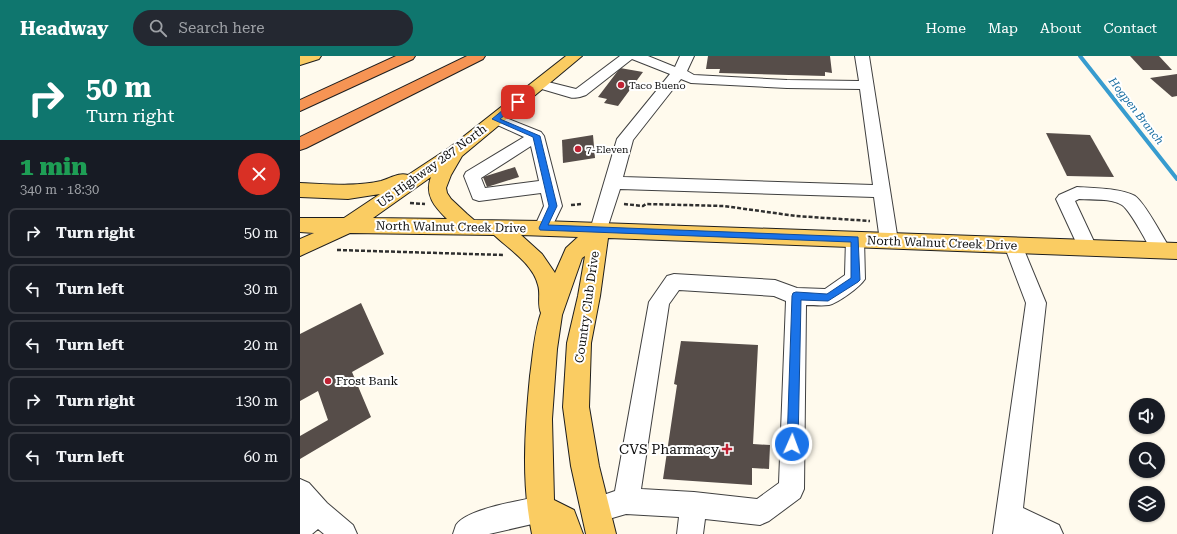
<!DOCTYPE html>
<html lang="en">
<head>
<meta charset="utf-8">
<style>
	body { margin:0; font-family:"Roboto Serif",serif; background:#242831; color:#f1f3f6; height:100vh; display:flex; flex-direction:column; font-size:15px; white-space:nowrap }
	* { box-sizing:border-box; margin:0 }
	p { font-size:13px; color:#9ea1a6 }
	.icon { flex:none; width:22px; height:22px; fill:none; stroke:currentColor; stroke-width:2; stroke-linecap:round; stroke-linejoin:round }
	.map { position:relative; flex:1; overflow:hidden }
	.sheet { display:flex; flex-direction:column; background:#171b24; width:300px }
	.sheet>* { flex:none }
	.banner { background:#0f766e; color:#fff; overflow:hidden }
	.fabs { position:absolute; left:829px; top:342px; display:grid; gap:8px }
	.fabs a { display:grid; place-items:center; width:36px; height:36px; border-radius:50%; background:#171b24; box-shadow:0 1px 3px #0004; font-size:20px }
	.pin { position:absolute; display:grid; place-items:center; width:34px; height:34px; color:#fff; margin:-17px; border-radius:8px; box-shadow:0 2px 6px #0006 }
	.me { position:absolute; width:44px; margin:-22px; rotate:2deg; stroke-linejoin:round; filter:drop-shadow(0 0 3px #0008) }
	.turn { display:flex; align-items:center; gap:14px; height:84px; padding:0 20px; font-size:18px }
	.turn .icon { width:52px; height:52px; stroke-width:2.5 }
	.turn b { display:block; font-size:28px; line-height:34px }
	.round { display:grid; place-items:center; flex:none; width:42px; height:42px; border-radius:21px; background:#242831 }
	.overview { display:flex; align-items:center; justify-content:space-between; height:68px; padding:0 20px }
	h1 { font-size:24px; font-weight:800; line-height:30px; color:#1e9e55 }
	ul { padding:0; list-style:none }
	li { display:flex; align-items:center; gap:12px; height:50px; margin:0 8px 6px; padding:0 12px; border:2px solid #363941; border-radius:8px }
	li div { flex:1 }
	li b { display:block; font-size:15px }
	li em { font-style:normal }
	header { display:flex; align-items:center; gap:24px; box-sizing:border-box; height:56px; padding:0 20px; background:#0f766e; color:#fff }
	header strong { font-size:19px }
	nav { display:flex; gap:22px; margin-inline-start:auto; font-size:14px }
	.search { width:280px; height:36px; background:#242831; display:flex; align-items:center; gap:10px; box-sizing:border-box; padding:0 14px; border-radius:22px; color:#9ea1a6; font-size:15px }
	main { display:flex; flex:1; min-height:0 }
	.map>svg:first-child { display:block }
	.lines { fill:none; stroke-linecap:round; stroke-linejoin:round }
	.stream { stroke:#379ccf; stroke-width:4 }
	.building { fill:#564d49 }
	.minor-casing { stroke:#404040; stroke-width:2 }
	.major-casing { stroke:#1e1e1e; stroke-width:2 }
	.highway-casing { stroke:#1e1e1e; stroke-width:2 }
	.path { stroke:#2f2f2f; stroke-width:2.5; stroke-dasharray:4 2; stroke-linecap:butt }
	.minor { fill:#fff; fill-rule:evenodd }
	.major { fill:#facc62; fill-rule:evenodd }
	.highway { fill:#f69454; fill-rule:evenodd }
	.route { fill:#1a73e8; stroke:#114b97 }
	.poi-dot { fill:#bf2334; stroke:#fff; stroke-width:1.5 }
	.labels { text-anchor:middle; dominant-baseline:central; stroke-width:4; stroke-linejoin:round; paint-order:stroke }
	.far-poi-label { font-size:10px; fill:#0d0d0d; stroke:#fff; text-anchor:start }
	.far-water-label { font-size:11px; font-style:italic; fill:#156ca0; stroke:#fff }
	.street-label { font-size:12px; fill:#0d0d0d; stroke:#fff }
	.poi-label { font-size:12px; fill:#0d0d0d; stroke:#fff; text-anchor:start }
	.near-poi-label { font-size:14px; fill:#0d0d0d; stroke:#fff; text-anchor:end }
</style>
</head>
<body>
<header>
<strong>Headway</strong>
<div class="search"><svg class="icon" aria-label="search" viewBox="0 0 24 24"><circle cx="10" cy="10" r="6"/><path d="M15 15l6 6"/></svg>Search here</div>
<nav><a>Home</a><a>Map</a><a>About</a><a>Contact</a></nav>
</header>
<main>
<section class="sheet">
<div class="banner">
<div class="turn"><svg class="icon" aria-label="right" viewBox="0 0 24 24"><path d="M7 20v-9h11M14 6l5 5-5 5"/></svg><div><b>50 m</b>Turn right</div></div>
</div>
<div class="overview"><div><h1>1 min</h1><p>340 m · 18:30</p></div><a class="round" style="background:#d93025;color:#fff"><svg class="icon" aria-label="close" viewBox="0 0 24 24"><path d="M6 6l12 12M18 6L6 18"/></svg></a></div>
<ul>
<li><svg class="icon" aria-label="right" viewBox="0 0 24 24"><path d="M7 20v-9h11M14 6l5 5-5 5"/></svg><div><b>Turn right</b></div><em>50 m</em></li>
<li><svg class="icon" aria-label="left" viewBox="0 0 24 24"><path d="M17 20v-9H6M10 6l-5 5 5 5"/></svg><div><b>Turn left</b></div><em>30 m</em></li>
<li><svg class="icon" aria-label="left" viewBox="0 0 24 24"><path d="M17 20v-9H6M10 6l-5 5 5 5"/></svg><div><b>Turn left</b></div><em>20 m</em></li>
<li><svg class="icon" aria-label="right" viewBox="0 0 24 24"><path d="M7 20v-9h11M14 6l5 5-5 5"/></svg><div><b>Turn right</b></div><em>130 m</em></li>
<li><svg class="icon" aria-label="left" viewBox="0 0 24 24"><path d="M17 20v-9H6M10 6l-5 5 5 5"/></svg><div><b>Turn left</b></div><em>60 m</em></li>
</ul>
</section>
<div class="map">
<svg width="877" height="478" viewBox="0 0 877 478">
	<rect width="100%" height="100%" fill="#fffaed"/>
	<g class="lines">
		<path class="stream" d="M780 0 877 123"/>
	</g>
	<g class="building">
		<path d="M408 0H530L532 17 525 16V20L419 17 420 13H406Z"/>
		<path d="M830 0H859L872 14H843Z"/>
		<path d="M320 12 343 16 318 50 304 47 307 43 298 41Z"/>
		<path d="M877 18V40L872 41 850 22Z"/>
		<path d="M746 77 790 79 814 121 767 120Z"/>
		<path d="M293 79 295 102 263 107 262 84Z"/>
		<path d="M215 111 219 121 187 131 183 121Z"/>
		<path d="M61 247 84 298 52 316 71 361 0 403V380L28 364 18 335 0 345V278Z"/>
		<path d="M381 285 458 289 453 388 470 389 469 413 452 412V429L363 423 377 329 374 328Z"/>
	</g>
	<g class="lines">
		<defs>
			<g id="minor">
				<path d="M320 0H348L375 11 380 0H394L387 15 394 19 487 24 559 25 555 0H569L598 185 596 190 589 192 582 190 580 185 574 141 320 133 305 179 299 181 293 179 290 174 317 83 370 18 332 3 286 39C280 41 275 43 269 41L235 31 233 28 235 25 240 24 276 33ZM381 23 391 27 487 32 560 33 573 129 323 121 333 84Z"/>
				<path d="M196 58 241 76 244 80 262 150 249 177 243 179 237 177 234 172 244 150 241 137 179 145 173 143 164 120 166 116 224 81 191 66 188 63 191 60ZM231 90 239 125 185 132 181 122Z"/>
				<path d="M777 131C793 132 820 132 835 140 845 147 861 178 868 189L870 194 868 199 861 201 854 199C848 189 831 155 822 149 811 142 792 144 779 143L775 145 797 192 795 197 788 199 781 197 756 143 759 139Z"/>
				<path d="M555 176 562 178 564 183 565 223C560 231 538 247 529 249 522 250 513 249 506 249L504 433 500 442 469 465 460 469 405 463 403 478H377L379 461 326 458 295 467 286 463 282 454 286 445 315 435 349 246 367 220 374 218 475 224 497 232 525 233 545 219 546 183 548 178ZM379 234 474 240 486 245 479 427 457 443 394 436 341 433 369 248Z"/>
				<path d="M713 182 720 184 722 189 746 247 723 452 759 469 763 478H693L726 247 704 189 706 184Z"/>
				<path d="M0 423 9 427 27 447 53 469 57 478H24L18 473 12 478H0Z"/>
				<path d="M241 440 250 444 254 453 250 462 241 466 189 478H153C154 475 155 472 156 469 168 452 221 445 241 440Z"/>
			</g>
			<g id="major">
				<path d="M0 0H21L19 3 0 9Z"/>
				<path d="M266 0H282L162 100 151 119 146 132 147 137 151 143 167 158 174 164 243 165 877 187V203L308 182 300 240 291 287 289 351 299 410 316 478H286L271 410 263 351 267 287 278 240 285 200 282 202 262 259 257 293 252 363 254 444 274 454 283 478H232C221 426 225 372 230 320 233 299 234 277 241 257 237 248 241 238 238 229 233 208 209 193 194 179L50 177 0 200V183L14 177 0 176V162H44L80 138 48 143 0 141V127C27 128 55 131 81 125 91 122 99 116 108 119L149 92ZM131 121C124 139 135 151 147 163L73 162ZM221 179 278 181 266 192 255 217 242 198Z"/>
			</g>
			<g id="highway">
				<path d="M96 0H115L113 3 0 55V44Z"/>
				<path d="M167 0H185L183 3 6 92 0 94V81Z"/>
			</g>
		</defs>
		<use href="#minor" class="minor-casing"/>
		<use href="#major" class="major-casing"/>
		<use href="#highway" class="highway-casing"/>
		<g class="path">
			<path d="M110 147 125 148"/>
			<path d="M324 148 343 150 346 148 424 150 496 160 570 165"/>
			<path d="M271 149 282 148"/>
			<path d="M37 194 204 199"/>
		</g>
		<use href="#minor" class="minor"/>
		<use href="#major" class="major"/>
		<use href="#highway" class="highway"/>
	</g>
	<path class="route" d="M215 44 221 46 200 63 240 80 257 150 248 169 558 181 560 224 558 226 528 245 501 244 498 388 496 392 492 394 488 392 487 388 492 240 493 237 496 236 527 238 551 222V186L240 174 239 172 249 150 233 81 192 63Z"/>
	<g class="poi-dot">
		<circle cx="321" cy="29" r="4"/>
		<circle cx="278" cy="93" r="4"/>
		<circle cx="28" cy="325" r="4"/>
		<path d="M425 387h4v4h4v4h-4v4h-4v-4h-4v-4h4z"/>
	</g>
	<g class="labels">
		<g class="far-poi-label">
			<text x="329" y="29">Taco Bueno</text>
			<text x="286" y="93">7-Eleven</text>
		</g>
		<g class="far-water-label">
			<text transform="translate(836 55) rotate(52)">Hogpen Branch</text>
		</g>
		<g class="street-label">
			<text transform="translate(132 110) rotate(-36)">US Highway 287 North</text>
			<text transform="translate(151 171) rotate(1)">North Walnut Creek Drive</text>
			<text transform="translate(642 187) rotate(2)">North Walnut Creek Drive</text>
			<text transform="translate(287 251) rotate(-82)">Country Club Drive</text>
		</g>
		<g class="poi-label">
			<text x="36" y="325">Frost Bank</text>
		</g>
		<g class="near-poi-label">
			<text x="419" y="393">CVS Pharmacy</text>
		</g>
	</g>
</svg>
<div class="fabs">
<a><svg class="icon" aria-label="sound" viewBox="0 0 24 24"><path d="M4 9h4l5-4v14l-5-4H4zM17 9q2 3 0 6"/></svg></a>
<a><svg class="icon" aria-label="search" viewBox="0 0 24 24"><circle cx="10" cy="10" r="6"/><path d="M15 15l6 6"/></svg></a>
<a><svg class="icon" aria-label="layers" viewBox="0 0 24 24"><path d="M12 4l9 5-9 5-9-5zM3 14l9 5 9-5"/></svg></a>
</div>
<div class="pin" style="left:218px;top:46px;background:#d93025"><svg class="icon" aria-label="arrive" viewBox="0 0 24 24"><path d="M6 21V4h12l-3 4 3 4H6"/></svg></div>
<svg class="me" style="left:492px;top:388px" viewBox="-20 -20 40 40"><circle r="17" fill="#1a73e8" stroke="#fff" stroke-width="3"/><path d="M0-11L8 9 0 5-8 9z" fill="#fff"/></svg>
</div>
</main>
</body>
</html>
